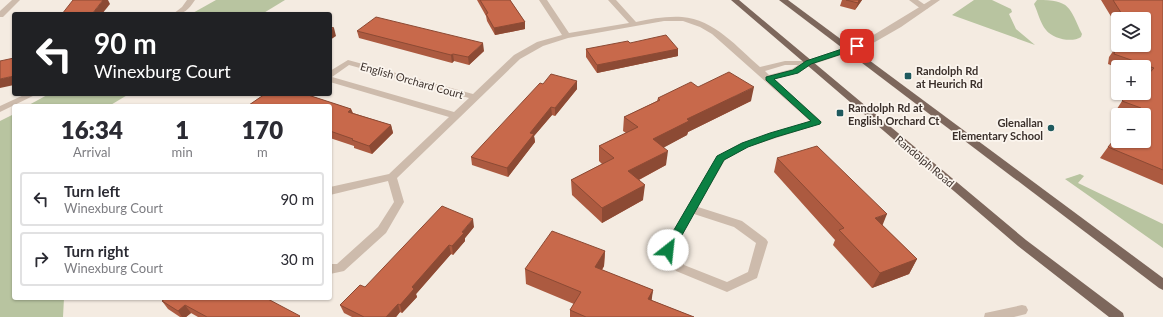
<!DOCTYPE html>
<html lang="en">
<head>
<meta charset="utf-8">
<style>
	body { margin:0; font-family:Lato,sans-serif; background:#f7f7f7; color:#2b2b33; height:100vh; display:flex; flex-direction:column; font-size:15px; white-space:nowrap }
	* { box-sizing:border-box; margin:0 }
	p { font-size:13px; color:#7c7c81 }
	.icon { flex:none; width:22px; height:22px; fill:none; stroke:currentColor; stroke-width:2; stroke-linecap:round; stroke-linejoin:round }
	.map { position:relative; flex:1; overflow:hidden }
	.details { position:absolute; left:12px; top:104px; width:320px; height:196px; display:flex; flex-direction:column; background:#fff; border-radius:4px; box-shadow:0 1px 3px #0004 }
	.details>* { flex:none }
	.hud { position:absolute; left:12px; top:12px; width:320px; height:84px; border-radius:4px; box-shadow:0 1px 3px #0004; background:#202124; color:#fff; overflow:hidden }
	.controls { position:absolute; left:1111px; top:12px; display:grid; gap:8px }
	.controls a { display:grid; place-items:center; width:40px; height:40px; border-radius:4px; background:#fff; box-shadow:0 1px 3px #0004; font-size:20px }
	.pin { position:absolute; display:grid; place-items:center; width:34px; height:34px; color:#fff; margin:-17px; border-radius:8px; box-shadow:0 2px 6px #0006 }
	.me { position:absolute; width:44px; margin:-22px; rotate:29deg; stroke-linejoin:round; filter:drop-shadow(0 0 3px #0008) }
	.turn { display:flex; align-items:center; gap:14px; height:84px; padding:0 16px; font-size:18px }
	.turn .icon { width:52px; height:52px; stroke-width:2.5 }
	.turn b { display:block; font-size:28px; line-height:34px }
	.eta { display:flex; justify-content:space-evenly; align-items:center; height:68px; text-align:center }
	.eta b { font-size:24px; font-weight:800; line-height:28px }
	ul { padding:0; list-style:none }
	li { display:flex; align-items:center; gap:12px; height:54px; margin:0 8px 6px; padding:0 8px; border:2px solid #e1e1e2; border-radius:4px }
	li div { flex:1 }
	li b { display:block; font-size:15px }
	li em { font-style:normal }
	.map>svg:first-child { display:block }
	.green { fill:#b8c4a0 }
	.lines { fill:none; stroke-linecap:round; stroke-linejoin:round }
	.minor { fill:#cdbbac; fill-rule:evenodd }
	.tertiary { fill:#cdbbac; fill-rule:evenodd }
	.primary { fill:#7d675c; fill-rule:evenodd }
	.wall { fill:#ac5a40 }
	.shaded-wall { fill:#8c4a34 }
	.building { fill:#c8694b; stroke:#8c4a34 }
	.route { fill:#0b8043; stroke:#07532c }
	.poi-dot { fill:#1f5a5e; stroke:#fbf5ee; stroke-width:1.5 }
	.labels { text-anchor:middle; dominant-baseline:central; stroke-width:3.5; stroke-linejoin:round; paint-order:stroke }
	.poi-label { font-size:11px; font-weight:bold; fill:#3b302b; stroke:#fbf5ee; text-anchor:start }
	.street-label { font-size:11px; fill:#3b302b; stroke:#fbf5ee }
</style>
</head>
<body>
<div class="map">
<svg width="1163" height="317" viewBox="0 0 1163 317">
	<rect width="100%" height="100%" fill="#f4ebe1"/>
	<g class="green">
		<path d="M216 0H285L262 14H191Z"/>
		<path d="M974 0H992L1011 9 1012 12 1009 14 1016 29 1035 45 952 15Z"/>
		<path d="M1037 0C1071 0 1069 7 1082 34L1081 37C1072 43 1053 39 1046 30 1040 23 1038 12 1034 4Z"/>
		<path d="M49 94H129L109 106H27Z"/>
		<path d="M14 114V298H64L63 317H0V121Z"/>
		<path d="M1080 174 1084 176 1078 183 1163 224V248L1065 179Z"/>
	</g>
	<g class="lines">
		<g class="minor">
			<path d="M12 0H20L3 17H0V11Z"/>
			<path d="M187 0H195C188 10 185 14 173 14L182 7Z"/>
			<path d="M539 0H547L569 33 629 23 608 0H616L636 22C651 19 666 16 682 17 714 19 738 48 760 67L785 61H811L812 63 811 65 798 73 774 79 820 120 822 122 820 124 748 147 725 160 698 207 742 221 766 239 768 242 757 278 727 292 676 271 662 250 717 156 742 143 810 121 712 34 700 27 683 21H664L568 38 543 46 520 59 397 178 404 202 386 233 344 271 330 274V264H337L378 227 394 202 388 181 330 195V187L389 174 449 117 330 82V71L348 60 473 94 514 55 537 42 562 35ZM349 65 469 98 454 112 332 77ZM785 65H798L792 69 769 75 765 71ZM694 214 734 227 756 243 748 272 727 282 684 265 674 250Z"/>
			<path d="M909 0H918L928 7 927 9H921Z"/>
			<path d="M26 94H37L0 112V106Z"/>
			<path d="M1022 305 1026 306 1028 310 1026 314 1014 317H984L985 313 990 312Z"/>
		</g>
		<path class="tertiary" d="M931 0H940L901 27 868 46 811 65H808L804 63 805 61 862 42Z"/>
		<g class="primary">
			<path d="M731 0H739L1026 240 1123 313 1124 317H1109L1018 246Z"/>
			<path d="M779 0H788L1163 278V290L1159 288Z"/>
		</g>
	</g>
	<g class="wall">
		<path d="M477 0H510L525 22V29L495 35 487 21 486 16Z"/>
		<path d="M842 0H862L855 10 840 6Z"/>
		<path d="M1101 0H1163V185L1100 158 1108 147 1144 115H1123L1115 112 1122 101 1145 77H1144V67H1118V68L1108 64 1109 57 1116 47 1126 48 1124 45H1144V19H1118V28Z"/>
		<path d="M357 31 484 51 469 65 454 61 452 63 359 38Z"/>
		<path d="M630 43 678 49V56L597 73 586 57V49Z"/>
		<path d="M577 81V89L555 116 552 115 534 136 535 142 508 177 472 165 471 157 543 84Z"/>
		<path d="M698 87 751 101 688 132 687 135 664 147 666 165 639 180 643 200 602 223 572 195 571 180 602 164 599 161V146L626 133 623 131 624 117 657 101 658 98Z"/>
		<path d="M265 94H305L351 109 353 113 391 125 393 133 372 154 354 148V146L330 138V106H250L249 105Z"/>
		<path d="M777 158 882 225 917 259 909 274 872 288 833 245 835 240 774 172Z"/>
		<path d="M474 227 465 238V241L453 255 451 254 416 294 417 297 402 313 400 312 396 317H352L344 313 340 305 365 287Z"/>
		<path d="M605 251 604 266 602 270 653 290 651 300 694 317H570V310L574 304 526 284 525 269Z"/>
		<path d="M160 298H266L300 317H198L191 313 186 317H180L168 309 162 301 163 300Z"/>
	</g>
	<g class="shaded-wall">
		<path d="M103 0H108L110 4 102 14H92Z"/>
		<path d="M859 0H862L855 10 858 3Z"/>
		<path d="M525 22V29L495 35 494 28Z"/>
		<path d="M334 28 336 36 330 40V31Z"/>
		<path d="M483 43 484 51 469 65 468 57Z"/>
		<path d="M678 49V56L597 73V65Z"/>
		<path d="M453 54 454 61 452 63 451 55Z"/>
		<path d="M14 76V85L0 88V79Z"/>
		<path d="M577 81V89L555 116V108Z"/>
		<path d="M754 87 751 101 688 132 687 135 652 154 653 139 687 119Z"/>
		<path d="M551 107 552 115 534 136 535 142 508 177 507 168 530 133Z"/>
		<path d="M351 109 354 117 348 112Z"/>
		<path d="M391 125 393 133 372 154 369 146Z"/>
		<path d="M668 151 666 165 627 186 628 171Z"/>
		<path d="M645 185 643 200 602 223V208Z"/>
		<path d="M887 214 881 229 875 218Z"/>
		<path d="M473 219 474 227 465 238V241L453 255 452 246 462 232Z"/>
		<path d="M449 245 451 254 416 294 417 297 402 313 400 305 412 287Z"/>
		<path d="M605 251 604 266 594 282 595 267Z"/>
		<path d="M917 259 909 274 872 288 880 273Z"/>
		<path d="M653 290 651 305 648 299Z"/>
		<path d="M398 304 400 312 396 317H386Z"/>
		<path d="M185 305 191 313 186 317H182L178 311Z"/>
	</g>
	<g class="building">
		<path d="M73 0H103L92 14H62Z"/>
		<path d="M480 0H510L525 22 494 28 486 14 488 13Z"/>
		<path d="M846 0H859L858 3Z"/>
		<path d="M1113 0H1163V170L1108 147 1118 135V141H1144V115H1135L1141 108 1122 101 1130 93H1144V79L1154 68 1114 54 1116 47 1140 50 1137 45H1144V19H1125Z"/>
		<path d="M376 17 483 43 468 57 453 54 451 55 357 31Z"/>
		<path d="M330 27 334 28 330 31Z"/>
		<path d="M666 35 678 49 597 65 586 49 628 41 630 43Z"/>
		<path d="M14 58V76L0 79V61Z"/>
		<path d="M729 72 754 87 687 119 689 121 653 139 668 151 628 171 645 185 602 208 571 180 614 158 599 146 638 127 624 117 660 100 658 98 691 82 698 87Z"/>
		<path d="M551 74 577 81 555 108 551 107 530 133 534 134 507 168 471 157 540 83 543 84Z"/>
		<path d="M265 94H305L351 109 348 112 391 125 369 146 352 140 353 139 330 131V106H252L249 105Z"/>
		<path d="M817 146 887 214 875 218 917 259 880 273 839 230 844 228 777 158Z"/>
		<path d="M442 206 473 219 462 232 464 233 452 246 449 245 412 287 414 289 400 305 398 304 386 317H364L340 305 360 285 365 287Z"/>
		<path d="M552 231 605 251 595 267 653 290 648 299 694 317H586L570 310 581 292 525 269Z"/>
		<path d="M166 298H266L300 316 299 317H207L185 305 178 311 162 301Z"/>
	</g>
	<path class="route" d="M857 44 861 46 860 48 811 64 798 73 774 79 821 122 820 124 776 137 748 147 724 160 672 253H664L663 250 664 247 717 156 742 143 770 133 811 121 766 80V77L793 70 806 61Z"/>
	<g class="poi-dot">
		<rect x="904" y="72" width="8" height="8" rx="2"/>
		<rect x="836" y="109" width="8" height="8" rx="2"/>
		<circle cx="1051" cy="128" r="4"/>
	</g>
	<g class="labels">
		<g class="poi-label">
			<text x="916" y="70">Randolph Rd<tspan x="916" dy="13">at Heurich Rd</tspan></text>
			<text x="848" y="107">Randolph Rd at<tspan x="848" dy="13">English Orchard Ct</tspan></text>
			<text x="1043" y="122" text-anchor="end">Glenallan<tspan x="1043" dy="13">Elementary School</tspan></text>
		</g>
		<g class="street-label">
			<text transform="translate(412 80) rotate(16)">English Orchard Court</text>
			<text transform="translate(925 161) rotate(40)">Randolph Road</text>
		</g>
	</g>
</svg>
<div class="controls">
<a><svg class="icon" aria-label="layers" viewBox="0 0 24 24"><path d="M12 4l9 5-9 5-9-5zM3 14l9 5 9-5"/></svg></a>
<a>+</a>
<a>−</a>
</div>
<div class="pin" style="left:857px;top:46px;background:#d93025"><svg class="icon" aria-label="arrive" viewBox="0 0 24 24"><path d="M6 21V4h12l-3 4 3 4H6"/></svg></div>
<svg class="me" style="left:668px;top:250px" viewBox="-20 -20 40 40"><circle r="19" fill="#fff"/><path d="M0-13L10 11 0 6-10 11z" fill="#0b8043"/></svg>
<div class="hud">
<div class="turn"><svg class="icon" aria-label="left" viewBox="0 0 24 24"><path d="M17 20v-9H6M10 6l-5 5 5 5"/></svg><div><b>90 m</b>Winexburg Court</div></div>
</div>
<section class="details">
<div class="eta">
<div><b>16:34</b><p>Arrival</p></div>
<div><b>1</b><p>min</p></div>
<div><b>170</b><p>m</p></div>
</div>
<ul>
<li><svg class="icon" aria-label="left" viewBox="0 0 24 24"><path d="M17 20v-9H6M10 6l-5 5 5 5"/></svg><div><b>Turn left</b><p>Winexburg Court</p></div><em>90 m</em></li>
<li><svg class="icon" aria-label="right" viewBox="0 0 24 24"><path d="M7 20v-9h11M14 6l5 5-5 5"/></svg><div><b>Turn right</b><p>Winexburg Court</p></div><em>30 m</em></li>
</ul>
</section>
</div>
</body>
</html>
